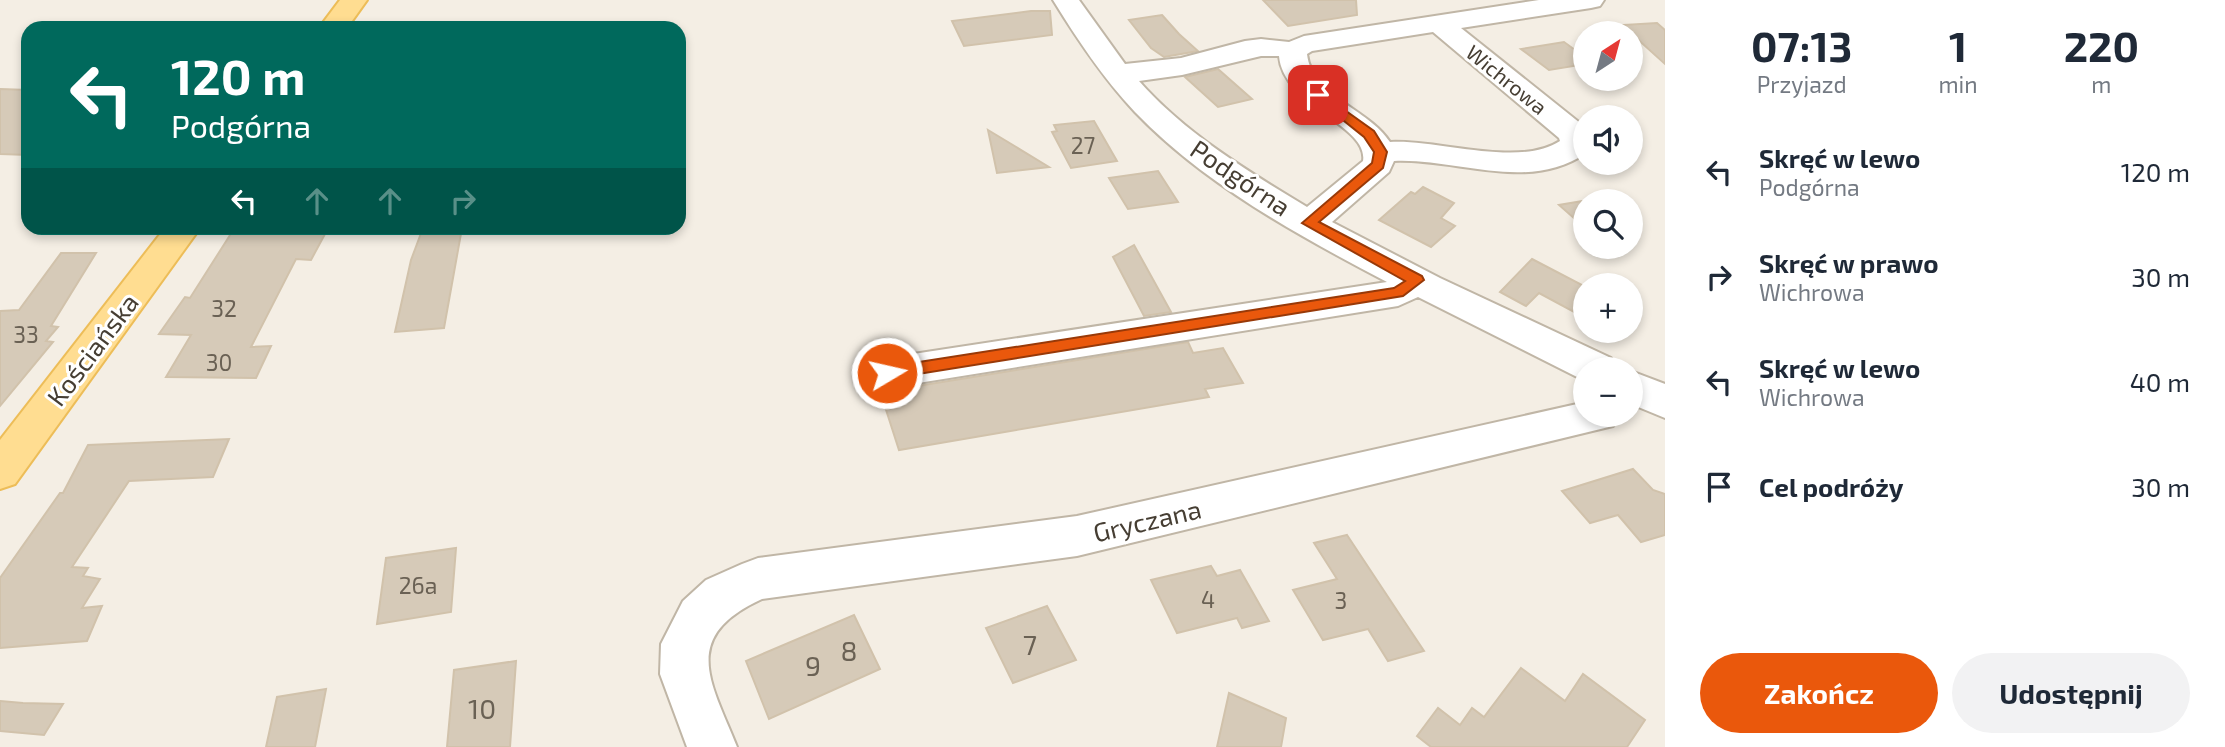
<!DOCTYPE html>
<html lang="pl">
<head>
<meta charset="utf-8">
<style>
	body { margin:0; font-family:"Exo 2",sans-serif; background:#f2f2f3; color:#1f2937; height:100vh; display:flex; flex-direction:column; font-size:26px; white-space:nowrap }
	* { box-sizing:border-box; margin:0 }
	p { font-size:23px; color:#747a83 }
	.icon { flex:none; width:38px; height:38px; fill:none; stroke:currentColor; stroke-width:2; stroke-linecap:round; stroke-linejoin:round }
	.map { position:relative; flex:1; overflow:hidden }
	.drawer { display:flex; flex-direction:column; background:#fff; width:560px }
	.drawer>* { flex:none }
	.guide { position:absolute; left:21px; top:21px; width:665px; height:214px; border-radius:21px; box-shadow:0 4px 10px #0003; background:#00695c; color:#fff; overflow:hidden }
	.needle { width:46px; rotate:36deg }
	.tools { position:absolute; left:1573px; top:21px; display:grid; gap:14px }
	.tools a { display:grid; place-items:center; width:70px; height:70px; border-radius:50%; background:#fff; box-shadow:0 4px 10px #0003; font-size:35px }
	.pin { position:absolute; display:grid; place-items:center; width:60px; height:60px; color:#fff; margin:-30px; border-radius:14px; box-shadow:0 4px 10px #0006 }
	.me { position:absolute; width:77px; margin:-38px; rotate:81deg; stroke-linejoin:round; filter:drop-shadow(0 0 5px #0008) }
	.turn { display:flex; align-items:center; gap:24px; height:147px; padding:0 35px; font-size:32px }
	.turn .icon { width:91px; height:91px; stroke-width:2.5 }
	.turn b { display:block; font-size:49px; line-height:60px }
	.lanes { display:flex; align-items:center; height:66px; padding:0 35px; background:#0003; justify-content:center; gap:35px; direction:ltr }
	.lanes .off { opacity:.35 }
	.eta { display:flex; justify-content:space-evenly; align-items:center; height:119px; text-align:center }
	.eta b { font-size:42px; font-weight:700; line-height:49px }
	.cta { display:flex; gap:14px; margin-top:auto; padding:14px 35px }
	.cta a { flex:1; height:80px; border-radius:42px; background:#ea580c; color:#fff; font-size:28px; font-weight:700; line-height:80px; text-align:center }
	.cta a+a { background:#f2f2f3; color:#1f2937 }
	ul { padding:0; list-style:none }
	li { display:flex; align-items:center; gap:21px; height:105px; padding:0 35px }
	li div { flex:1 }
	li b { display:block; font-size:26px }
	li em { font-style:normal }
	main { display:flex; flex:1; min-height:0 }
	.map>svg:first-child { display:block }
	.building { fill:#d6cab8; stroke:#d1c2ab; stroke-width:2 }
	.lines { fill:none; stroke-linecap:round; stroke-linejoin:round }
	.minor-casing { stroke:#c0b6a6; stroke-width:4 }
	.major-casing { stroke:#edbd58; stroke-width:4 }
	.minor { fill:#fff; fill-rule:evenodd }
	.major { fill:#ffdd91; fill-rule:evenodd }
	.route { fill:#ea580c; stroke:#983908; stroke-width:2 }
	.labels { text-anchor:middle; dominant-baseline:central; stroke-width:6; stroke-linejoin:round; paint-order:stroke }
	.far-street-label { font-size:21px; fill:#463e33; stroke:#fff }
	.number-label { font-size:23px; fill:#6a6154 }
	.street-label { font-size:26px; fill:#463e33; stroke:#fff }
	.near-number-label { font-size:28px; fill:#6a6154 }
</style>
</head>
<body>
<main>
<div class="map">
<svg width="1665" height="747" viewBox="0 0 1665 747">
	<rect width="100%" height="100%" fill="#f4eee4"/>
	<g class="building">
		<path d="M1263 0H1356L1357 15 1288 26Z"/>
		<path d="M1031 11H1050L1052 35 964 46 952 21Z"/>
		<path d="M1162 15 1179 34 1198 51 1164 57 1151 48 1129 20Z"/>
		<path d="M1657 23 1665 30V64L1622 25Z"/>
		<path d="M1564 42 1586 58V64L1549 70 1521 49Z"/>
		<path d="M1218 69 1252 99 1218 107 1185 77Z"/>
		<path d="M0 89 28 90V155L0 154Z"/>
		<path d="M1094 121 1117 161 1071 168 1052 132 1057 131 1054 125Z"/>
		<path d="M988 130 1049 167 997 173Z"/>
		<path d="M1158 171 1178 202 1128 209 1109 178Z"/>
		<path d="M1423 187 1454 203 1441 218 1455 226 1431 247 1379 220 1411 192 1415 194Z"/>
		<path d="M1612 196 1619 201H1586L1584 227 1559 205Z"/>
		<path d="M423 228H462L444 328 395 332 411 260Z"/>
		<path d="M232 232 325 234 311 260 296 259 251 347 271 346 256 378 166 377 191 335 159 334 185 297 190 298Z"/>
		<path d="M1134 245 1171 312 1144 316 1113 257Z"/>
		<path d="M61 253H96L51 326 58 327 46 341 53 342 0 406V311L19 310Z"/>
		<path d="M1532 259 1586 287V302L1576 313 1539 293 1526 306 1500 292Z"/>
		<path d="M1188 342 1193 353 1223 348 1243 383 1205 389 1209 397 899 450 879 388 887 391Z"/>
		<path d="M229 439 213 477 129 481 72 567 88 568 83 576 100 579 82 608 102 606 87 641 0 648V578L60 493H63L88 445Z"/>
		<path d="M1633 469 1653 490 1665 494V535L1641 542 1618 515 1590 523 1562 491Z"/>
		<path d="M1347 535 1402 618 1424 651 1388 661 1368 629 1323 640 1293 590 1337 579 1314 543Z"/>
		<path d="M456 548 451 612 377 624 386 558Z"/>
		<path d="M1211 566 1217 576 1240 570 1269 621 1242 628 1237 618 1177 633 1151 580Z"/>
		<path d="M1047 606 1076 660 1013 683 986 628Z"/>
		<path d="M854 615 880 669 769 719 746 661Z"/>
		<path d="M516 661 510 747H447L454 670Z"/>
		<path d="M1521 668 1565 701 1583 674 1645 720 1627 747H1431L1417 736 1438 708 1460 725 1472 708 1484 717Z"/>
		<path d="M326 689 315 747H266L277 697Z"/>
		<path d="M1229 693 1286 718 1281 747H1217Z"/>
		<path d="M0 701 23 703 63 704 44 735 0 731Z"/>
	</g>
	<g class="lines">
		<defs>
			<g id="minor">
				<path d="M1053 0H1079L1125 64 1181 58 1245 41 1261 39 1289 42 1304 36 1539 0H1604L1600 6 1591 8 1461 28 1585 127 1586 153C1528 193 1457 158 1394 161L1389 172 1332 222 1440 278 1611 358 1616 369H1586V380H1583L1418 297 1398 306 887 388 873 384 868 373 873 362 887 358 1387 282C1299 236 1204 184 1135 112 1103 78 1077 39 1053 0ZM1433 32 1559 138 1560 141C1519 168 1438 139 1390 142 1368 108 1312 97 1307 54L1312 51ZM1261 56H1279C1283 106 1369 125 1363 161L1307 207C1247 171 1185 133 1139 81L1182 75Z"/>
				<path d="M1631 371 1665 384V418L1631 404Z"/>
				<path d="M1586 402V415H1619L1613 426 1077 556 762 599C679 637 711 682 737 747H687L660 674 661 644 683 601 706 580 742 564 758 558 1077 516Z"/>
			</g>
			<g id="major">
				<path d="M340 0H367L347 28H319Z"/>
				<path d="M165 228H200L15 484 0 489V440Z"/>
			</g>
		</defs>
		<use href="#minor" class="minor-casing"/>
		<use href="#major" class="major-casing"/>
		<use href="#minor" class="minor"/>
		<use href="#major" class="major"/>
	</g>
	<path class="route" d="M1318 91 1374 131 1387 152 1383 168 1319 222 1422 276 1424 280 1403 296 887 379 881 377 879 373 881 368 887 367 1394 288 1405 281 1302 223 1372 163 1374 152 1364 137 1314 97 1312 95Z"/>
	<g class="labels">
		<g class="far-street-label">
			<text transform="translate(1507 79) rotate(39)">Wichrowa</text>
		</g>
		<g class="number-label">
			<text x="1083" y="145">27</text>
			<text x="224" y="308">32</text>
			<text x="26" y="334">33</text>
			<text x="219" y="362">30</text>
			<text x="418" y="585">26a</text>
			<text x="1208" y="599">4</text>
			<text x="1341" y="600">3</text>
		</g>
		<g class="street-label">
			<text transform="translate(1241 177) rotate(34)">Podgórna</text>
			<text transform="translate(92 349) rotate(-53)">Kościańska</text>
			<text transform="translate(1147 520) rotate(-13)">Gryczana</text>
		</g>
		<g class="near-number-label">
			<text x="1030" y="644">7</text>
			<text x="849" y="650">8</text>
			<text x="813" y="665">9</text>
			<text x="482" y="708">10</text>
		</g>
	</g>
</svg>
<div class="tools">
<a><svg class="needle" viewBox="-14 -14 28 28"><path d="M0-13l5 13h-10z" fill="#e53935"/><path d="M0 13l5-13h-10z" fill="#747a83"/></svg></a>
<a><svg class="icon" aria-label="sound" viewBox="0 0 24 24"><path d="M4 9h4l5-4v14l-5-4H4zM17 9q2 3 0 6"/></svg></a>
<a><svg class="icon" aria-label="search" viewBox="0 0 24 24"><circle cx="10" cy="10" r="6"/><path d="M15 15l6 6"/></svg></a>
<a>+</a>
<a>−</a>
</div>
<div class="pin" style="left:1318px;top:95px;background:#d93025"><svg class="icon" aria-label="arrive" viewBox="0 0 24 24"><path d="M6 21V4h12l-3 4 3 4H6"/></svg></div>
<svg class="me" style="left:887px;top:373px" viewBox="-20 -20 40 40"><circle r="17" fill="#ea580c" stroke="#fff" stroke-width="3"/><path d="M0-11L8 9 0 5-8 9z" fill="#fff"/></svg>
<div class="guide">
<div class="turn"><svg class="icon" aria-label="left" viewBox="0 0 24 24"><path d="M17 20v-9H6M10 6l-5 5 5 5"/></svg><div><b>120 m</b>Podgórna</div></div>
<div class="lanes"><svg class="icon" aria-label="left" viewBox="0 0 24 24"><path d="M17 20v-9H6M10 6l-5 5 5 5"/></svg><svg class="icon off" aria-label="ahead" viewBox="0 0 24 24"><path d="M12 20V5M6 11l6-6 6 6"/></svg><svg class="icon off" aria-label="ahead" viewBox="0 0 24 24"><path d="M12 20V5M6 11l6-6 6 6"/></svg><svg class="icon off" aria-label="right" viewBox="0 0 24 24"><path d="M7 20v-9h11M14 6l5 5-5 5"/></svg></div>
</div>
</div>
<section class="drawer">
<div class="eta">
<div><b>07:13</b><p>Przyjazd</p></div>
<div><b>1</b><p>min</p></div>
<div><b>220</b><p>m</p></div>
</div>
<ul>
<li><svg class="icon" aria-label="left" viewBox="0 0 24 24"><path d="M17 20v-9H6M10 6l-5 5 5 5"/></svg><div><b>Skręć w lewo</b><p>Podgórna</p></div><em>120 m</em></li>
<li><svg class="icon" aria-label="right" viewBox="0 0 24 24"><path d="M7 20v-9h11M14 6l5 5-5 5"/></svg><div><b>Skręć w prawo</b><p>Wichrowa</p></div><em>30 m</em></li>
<li><svg class="icon" aria-label="left" viewBox="0 0 24 24"><path d="M17 20v-9H6M10 6l-5 5 5 5"/></svg><div><b>Skręć w lewo</b><p>Wichrowa</p></div><em>40 m</em></li>
<li><svg class="icon" aria-label="arrive" viewBox="0 0 24 24"><path d="M6 21V4h12l-3 4 3 4H6"/></svg><div><b>Cel podróży</b></div><em>30 m</em></li>
</ul>
<div class="cta"><a>Zakończ</a><a>Udostępnij</a></div>
</section>
</main>
</body>
</html>
